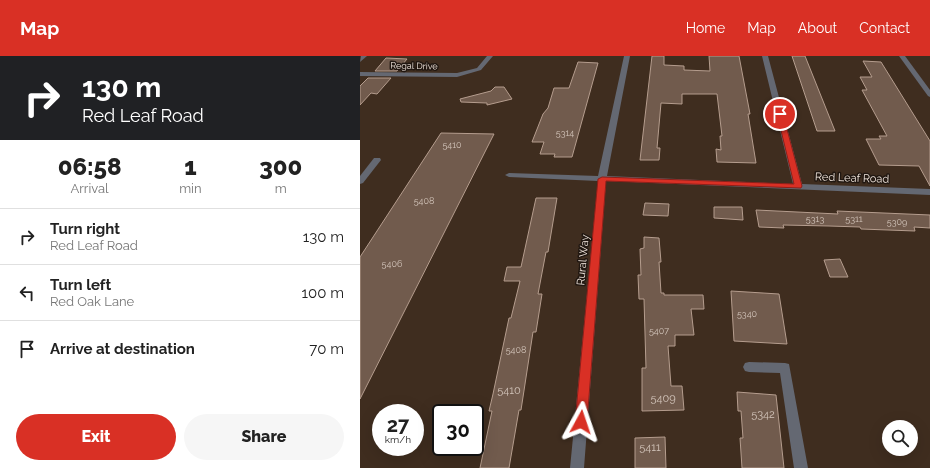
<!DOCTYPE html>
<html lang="en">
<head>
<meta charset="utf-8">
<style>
	body { margin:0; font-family:Raleway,sans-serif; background:#f6f6f6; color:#222; height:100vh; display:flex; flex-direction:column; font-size:15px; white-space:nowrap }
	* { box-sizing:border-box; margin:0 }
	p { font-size:13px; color:#767676 }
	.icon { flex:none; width:22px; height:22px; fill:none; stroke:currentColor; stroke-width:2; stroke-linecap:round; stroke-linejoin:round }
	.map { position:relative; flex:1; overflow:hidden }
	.panel { display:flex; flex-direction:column; background:#fff; width:360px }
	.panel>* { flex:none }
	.banner { background:#202124; color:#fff; overflow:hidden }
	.fabs { position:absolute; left:522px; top:364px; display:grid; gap:8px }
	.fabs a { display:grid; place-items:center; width:36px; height:36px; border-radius:50%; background:#fff; box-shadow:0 4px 16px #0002; font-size:20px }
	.speed { position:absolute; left:12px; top:348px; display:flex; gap:8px; font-size:20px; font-weight:700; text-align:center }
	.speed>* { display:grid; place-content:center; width:52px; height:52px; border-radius:50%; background:#fff; box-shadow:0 4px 16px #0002; line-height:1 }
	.speed small { font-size:10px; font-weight:400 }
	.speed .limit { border:2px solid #111; border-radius:6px; background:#fff; color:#111 }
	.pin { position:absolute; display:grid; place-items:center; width:34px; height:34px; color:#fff; margin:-17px; border:2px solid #fff; border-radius:50%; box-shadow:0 1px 4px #0007 }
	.me { position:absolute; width:44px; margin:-22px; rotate:5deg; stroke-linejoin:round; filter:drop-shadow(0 0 3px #0008) }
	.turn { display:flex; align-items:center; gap:14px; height:84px; padding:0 16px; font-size:18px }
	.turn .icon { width:52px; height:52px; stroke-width:2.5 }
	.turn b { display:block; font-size:28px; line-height:34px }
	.eta { display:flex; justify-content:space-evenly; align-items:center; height:68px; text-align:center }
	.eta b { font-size:24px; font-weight:800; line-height:28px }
	.cta { display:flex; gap:8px; margin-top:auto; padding:8px 16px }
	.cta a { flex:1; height:46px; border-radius:24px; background:#d93025; color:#fff; font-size:16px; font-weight:800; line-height:46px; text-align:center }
	.cta a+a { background:#f6f6f6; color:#222 }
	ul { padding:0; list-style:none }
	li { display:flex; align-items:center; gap:12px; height:56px; padding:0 16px; border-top:1px solid #e0e0e0 }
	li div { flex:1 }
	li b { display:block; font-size:15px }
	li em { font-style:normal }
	header { display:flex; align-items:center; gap:24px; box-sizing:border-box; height:56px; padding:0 20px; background:#d93025; color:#fff }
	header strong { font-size:19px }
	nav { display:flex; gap:22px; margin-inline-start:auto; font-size:14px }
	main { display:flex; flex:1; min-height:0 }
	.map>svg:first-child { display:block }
	.building { fill:#715b4d; stroke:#b59d8e }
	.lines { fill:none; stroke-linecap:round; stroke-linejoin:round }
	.minor { fill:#646872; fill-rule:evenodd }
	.route { fill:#d93025; stroke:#8d1f18 }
	.labels { text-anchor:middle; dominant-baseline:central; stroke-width:3; stroke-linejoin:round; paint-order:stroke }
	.far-street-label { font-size:9px; fill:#f3e7de; stroke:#201711 }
	.number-label { font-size:9px; fill:#d2c4ba }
	.street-label { font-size:11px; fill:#f3e7de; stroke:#201711 }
	.near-number-label { font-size:11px; fill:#d2c4ba }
</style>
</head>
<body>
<header>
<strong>Map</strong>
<nav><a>Home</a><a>Map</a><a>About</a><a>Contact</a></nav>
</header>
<main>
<section class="panel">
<div class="banner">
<div class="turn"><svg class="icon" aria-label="right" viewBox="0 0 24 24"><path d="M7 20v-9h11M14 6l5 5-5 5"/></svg><div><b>130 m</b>Red Leaf Road</div></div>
</div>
<div class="eta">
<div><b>06:58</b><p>Arrival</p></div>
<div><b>1</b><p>min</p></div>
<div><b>300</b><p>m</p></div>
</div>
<ul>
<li><svg class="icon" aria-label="right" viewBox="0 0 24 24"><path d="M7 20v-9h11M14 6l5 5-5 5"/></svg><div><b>Turn right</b><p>Red Leaf Road</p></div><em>130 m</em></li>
<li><svg class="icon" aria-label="left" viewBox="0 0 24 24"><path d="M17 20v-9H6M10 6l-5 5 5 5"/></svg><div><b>Turn left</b><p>Red Oak Lane</p></div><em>100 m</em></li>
<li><svg class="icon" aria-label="arrive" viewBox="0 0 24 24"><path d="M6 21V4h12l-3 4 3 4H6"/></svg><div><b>Arrive at destination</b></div><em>70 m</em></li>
</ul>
<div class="cta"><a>Exit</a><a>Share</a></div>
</section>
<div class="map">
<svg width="570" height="412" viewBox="0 0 570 412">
	<rect width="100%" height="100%" fill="#3f2d1f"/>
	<g class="building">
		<path d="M292 0H304V9L324 10V14L350 15 349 0H379L390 58H388L396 107 357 106 356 93 361 94 360 80H362L357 38H322V48L301 47 297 92H300L299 104H280Z"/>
		<path d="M432 0H445L475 75H457Z"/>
		<path d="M26 2 47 3 37 15H15Z"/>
		<path d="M503 5 521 6 570 85V130L559 110 519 109 506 83H521L519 80H527L502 34H507L500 21H512Z"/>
		<path d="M218 6 238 7 212 101H194L195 98H180L184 86H172L183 58 188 52 194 32H209Z"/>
		<path d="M8 22H31L17 38 11 37 0 49V30Z"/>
		<path d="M135 31H144L152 43 127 49V47L101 46 100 43 131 35Z"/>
		<path d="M81 77 134 78 0 343V201Z"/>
		<path d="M176 142H197L188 196H186L178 238H182L176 276H173L161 354H159L149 412H120L132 355H129L133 338 149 262H151L160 225H144L147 211H161Z"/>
		<path d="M285 147 309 148 308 160 283 159Z"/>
		<path d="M354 151H382L383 164 354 162Z"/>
		<path d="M396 154 478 158 477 155 570 159V172L554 171 555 175 501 173 500 171 469 170 423 169 424 172 399 171Z"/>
		<path d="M284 181 299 182 301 206H299L301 237H304V239H343L344 253H331L334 279H315V290H308L311 330H322L324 354 282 355V312H286L284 243H279L278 219H281L280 193 284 192Z"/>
		<path d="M480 203 488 221H470L464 204Z"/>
		<path d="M371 235 419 238 427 288 374 285Z"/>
		<path d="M377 336 416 339 424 412H382L380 382H383L381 355H378Z"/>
		<path d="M305 381 306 412H275V382Z"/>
	</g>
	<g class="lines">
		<g class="minor">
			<path d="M7 0 0 6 1 0Z"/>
			<path d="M127 0H133L121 14 97 21 0 20V16L97 17 117 12Z"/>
			<path d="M264 0H270L247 120 433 128 402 0H408L442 128 570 133V139L246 125 224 412H210L238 125 149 121 145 119 149 117 238 120Z"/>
			<path d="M539 0H545L570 34V41L568 40Z"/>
			<path d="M14 102H20L21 104 3 127 0 128V120Z"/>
			<path d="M389 306 425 307 429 308 448 412H434L420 317 389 316 385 315 383 311 385 307Z"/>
		</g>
	</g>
	<path class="route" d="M420 56 423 58 442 130 441 132 246 125 227 366 225 370 221 372 217 370 215 366 238 123 242 121 434 128 417 58Z"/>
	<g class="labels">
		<g class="far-street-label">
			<text transform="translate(54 10) rotate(1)">Regal Drive</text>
		</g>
		<g class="number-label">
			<text x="205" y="77">5314</text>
			<text x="92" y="89">5410</text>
			<text x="64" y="145">5408</text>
			<text x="455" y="163">5313</text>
			<text x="494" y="163">5311</text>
			<text x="537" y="166">5309</text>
			<text x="32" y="208">5406</text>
			<text x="387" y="258">5340</text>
			<text x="299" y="275">5407</text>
			<text x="156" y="294">5408</text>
		</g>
		<g class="street-label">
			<text transform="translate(492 122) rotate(2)">Red Leaf Road</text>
			<text transform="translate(223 204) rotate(-85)">Rural Way</text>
		</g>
		<g class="near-number-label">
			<text x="149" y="334">5410</text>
			<text x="303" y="342">5409</text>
			<text x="403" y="358">5342</text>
			<text x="290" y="391">5411</text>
		</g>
	</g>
</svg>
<div class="fabs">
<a><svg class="icon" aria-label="search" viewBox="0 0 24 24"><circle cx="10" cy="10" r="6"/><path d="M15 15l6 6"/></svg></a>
</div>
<div class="speed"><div>27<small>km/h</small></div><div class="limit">30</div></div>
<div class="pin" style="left:420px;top:58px;background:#d93025"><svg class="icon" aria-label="arrive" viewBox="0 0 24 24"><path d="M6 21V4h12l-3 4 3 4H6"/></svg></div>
<svg class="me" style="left:221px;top:366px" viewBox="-20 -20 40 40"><path d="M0-17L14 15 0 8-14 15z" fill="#d93025" stroke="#fff" stroke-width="4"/></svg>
</div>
</main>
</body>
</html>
